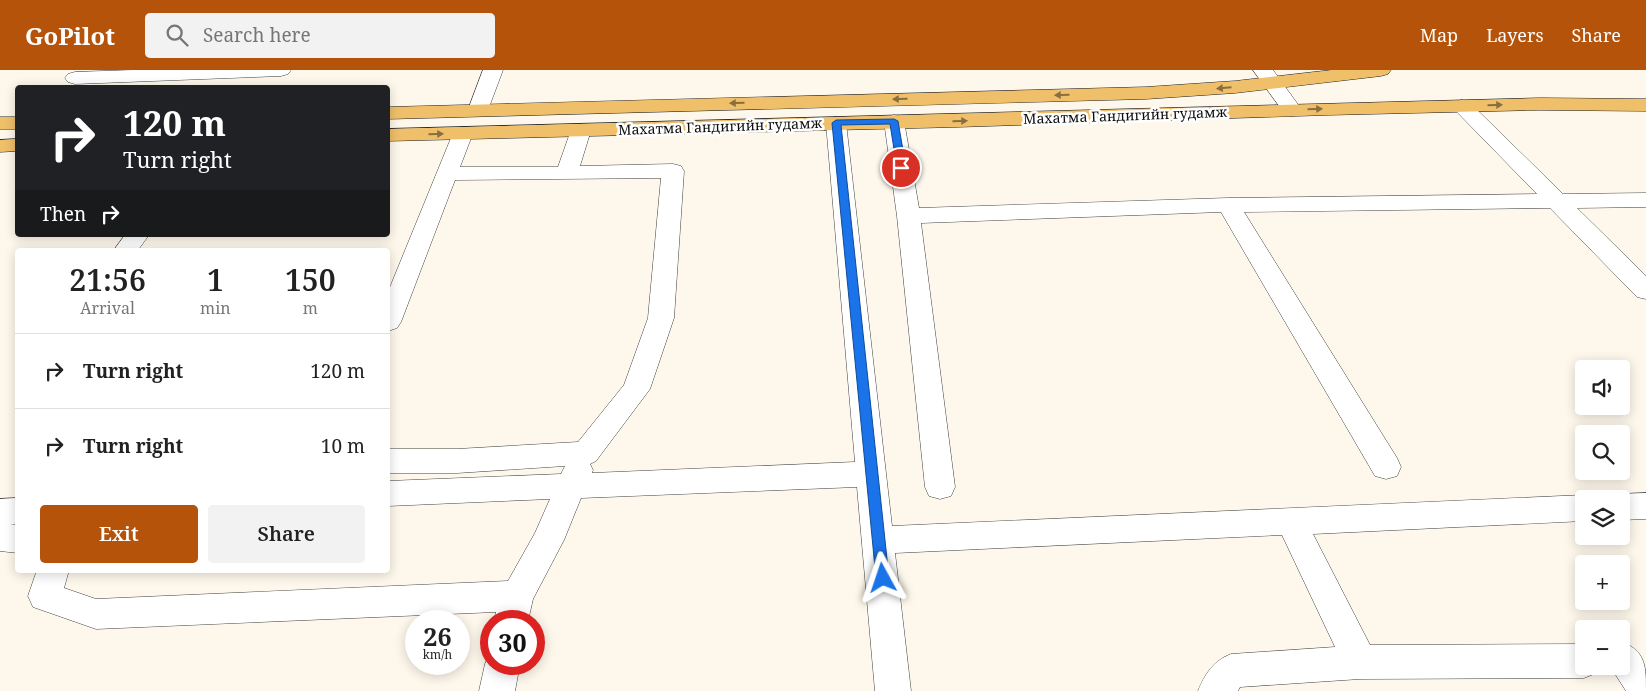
<!DOCTYPE html>
<html lang="en">
<head>
<meta charset="utf-8">
<style>
	body { margin:0; font-family:"Noto Serif",serif; background:#f2f2f2; color:#222; height:100vh; display:flex; flex-direction:column; font-size:19px; white-space:nowrap }
	* { box-sizing:border-box; margin:0 }
	p { font-size:16px; color:#767676 }
	.icon { flex:none; width:28px; height:28px; fill:none; stroke:currentColor; stroke-width:2; stroke-linecap:round; stroke-linejoin:round }
	.map { position:relative; flex:1; overflow:hidden }
	.panel { position:absolute; left:15px; top:178px; width:375px; height:325px; display:flex; flex-direction:column; background:#fff; border-radius:5px; box-shadow:0 2px 12px #0003 }
	.panel>* { flex:none }
	.top-card { position:absolute; left:15px; top:15px; width:375px; height:152px; border-radius:5px; box-shadow:0 2px 12px #0003; background:#202124; color:#fff; overflow:hidden }
	.tools { position:absolute; left:1575px; top:290px; display:grid; gap:10px }
	.tools a { display:grid; place-items:center; width:55px; height:55px; border-radius:5px; background:#fff; box-shadow:0 2px 12px #0003; font-size:25px }
	.speed { position:absolute; left:405px; top:540px; display:flex; gap:10px; font-size:25px; font-weight:700; text-align:center }
	.speed>* { display:grid; place-content:center; width:65px; height:65px; border-radius:50%; background:#fff; box-shadow:0 2px 12px #0003; line-height:1 }
	.speed small { font-size:12px; font-weight:400 }
	.speed .limit { border:8px solid #d22; background:#fff; color:#111 }
	.pin { position:absolute; display:grid; place-items:center; width:42px; height:42px; color:#fff; margin:-21px; border:2px solid #fff; border-radius:50%; box-shadow:0 1px 5px #0007 }
	.me { position:absolute; width:55px; margin:-28px; rotate:355deg; stroke-linejoin:round; filter:drop-shadow(0 0 4px #0008) }
	.turn { display:flex; align-items:center; gap:18px; height:105px; padding:0 25px; font-size:22px }
	.turn .icon { width:65px; height:65px; stroke-width:2.5 }
	.turn b { display:block; font-size:35px; line-height:42px }
	.then { display:flex; align-items:center; height:48px; padding:0 25px; background:#0003; gap:10px; font-size:19px }
	.eta { display:flex; justify-content:space-evenly; align-items:center; height:85px; text-align:center }
	.eta b { font-size:30px; font-weight:600; line-height:35px }
	.action { display:flex; gap:10px; margin-top:auto; padding:10px 25px }
	.action a { flex:1; height:58px; border-radius:5px; background:#b45309; color:#fff; font-size:20px; font-weight:600; line-height:58px; text-align:center }
	.action a+a { background:#f2f2f2; color:#222 }
	ul { padding:0; list-style:none }
	li { display:flex; align-items:center; gap:15px; height:75px; padding:0 25px; border-top:1px solid #e0e0e0 }
	li div { flex:1 }
	li b { display:block; font-size:19px }
	li em { font-style:normal }
	header { display:flex; align-items:center; gap:30px; box-sizing:border-box; height:70px; padding:0 25px; background:#b45309; color:#fff }
	header strong { font-size:24px }
	nav { display:flex; gap:28px; margin-inline-start:auto; font-size:18px }
	.search { width:350px; height:45px; background:#f2f2f2; display:flex; align-items:center; gap:12px; box-sizing:border-box; padding:0 18px; border-radius:5px; color:#767676; font-size:19px }
	.map>svg:first-child { display:block }
	.lines { fill:none; stroke-linecap:round; stroke-linejoin:round }
	.minor-casing { stroke:#3f3f3f; stroke-width:1 }
	.major-casing { stroke:#1d1d1d; stroke-width:1 }
	.minor { fill:#fff; fill-rule:evenodd }
	.major { fill:#f0bf6a; fill-rule:evenodd }
	.oneway { fill:#896e40 }
	.route { fill:#1a73e8; stroke:#114b97 }
	.labels { text-anchor:middle; dominant-baseline:central; stroke-width:5; stroke-linejoin:round; paint-order:stroke }
	.far-street-label { font-size:14px; fill:#0c0c0c; stroke:#fff }
</style>
</head>
<body>
<header>
<strong>GoPilot</strong>
<div class="search"><svg class="icon" aria-label="search" viewBox="0 0 24 24"><circle cx="10" cy="10" r="6"/><path d="M15 15l6 6"/></svg>Search here</div>
<nav><a>Map</a><a>Layers</a><a>Share</a></nav>
</header>
<div class="map">
<svg width="1646" height="621" viewBox="0 0 1646 621">
	<rect width="100%" height="100%" fill="#fef8ec"/>
	<g class="lines">
		<defs>
			<g id="minor">
				<path d="M133 0H291L288 4 281 6 75 14 68 12 65 8 68 4 75 2Z"/>
				<path d="M483 0H503L488 40 485 44 478 46 471 44 468 40Z"/>
				<path d="M1253 0H1273L1302 40 1299 44 1292 46 1285 44Z"/>
				<path d="M1462 30 1469 32 1563 124 1646 123V137L1577 138 1646 206V229L1637 227 1550 138 1244 142 1397 388 1401 397 1397 406 1386 409 1375 406 1221 142 921 153 955 417 951 426 940 429 929 426 925 417 897 146 884 51 887 47 894 45 901 47 904 51 919 138 1228 128 1537 124 1455 40 1452 36 1455 32Z"/>
				<path d="M836 47 843 49 846 53 892 456 1584 425 1595 429H1584V451L1313 464 1370 575 1584 574V596H1599L1596 603 1584 608 1360 609 1240 617 1238 621H1198C1205 604 1213 591 1231 584L1335 577 1282 465 895 483 911 621H875L857 417 581 428 564 470 533 529 528 551H494L496 542 96 559 33 537 28 526 37 500H69L64 518 96 529 508 511 535 463 550 429 388 436V411L561 404 565 396 457 403H388V379H457L578 372 624 315 648 248 661 108 455 110 401 252 397 258 388 261V222L453 63 456 59 463 57 470 59 473 63 460 97H558L571 60 574 56 581 54 588 56 591 60 580 96 673 94 681 96 684 101 674 248 650 319 596 391 590 394 593 400 592 403 855 392 826 53 829 49Z"/>
				<path d="M125 165H149L138 180H114Z"/>
				<path d="M1646 423V449L1621 450V429H1610L1621 424Z"/>
				<path d="M18 428V454H10L18 455V483L0 481V429Z"/>
				<path d="M1625 573C1646 583 1646 597 1646 621H1626L1610 596H1621V575Z"/>
				<path d="M491 582V594H520L515 621H479L485 594Z"/>
			</g>
			<g id="major">
				<path d="M1332 0H1391L1388 4 1381 6 1235 23 1146 29 388 49V37L1146 17 1235 11Z"/>
				<path d="M1540 28 1646 29V41L1540 40 1328 45 958 57 388 71V59Z"/>
				<rect x="0" y="47" width="18" height="12"/>
				<path d="M18 69V81L0 82V70Z"/>
			</g>
		</defs>
		<use href="#minor" class="minor-casing"/>
		<use href="#major" class="major-casing"/>
		<use href="#minor" class="minor"/>
		<use href="#major" class="major"/>
	</g>
	<defs><path id="oneway-solid" d="M-6-.8H1V-3.2L6.5 0L1 3.2V.8H-6Z" transform="scale(1.25)"/></defs>
	<g class="oneway">
		<use href="#oneway-solid" transform="translate(1224 18) rotate(175)"/>
		<use href="#oneway-solid" transform="translate(1062 25) rotate(179)"/>
		<use href="#oneway-solid" transform="translate(900 29) rotate(179)"/>
		<use href="#oneway-solid" transform="translate(737 33) rotate(179)"/>
		<use href="#oneway-solid" transform="translate(1495 35) rotate(-1)"/>
		<use href="#oneway-solid" transform="translate(1315 39) rotate(-2)"/>
		<use href="#oneway-solid" transform="translate(960 51) rotate(-1)"/>
		<use href="#oneway-solid" transform="translate(436 64) rotate(-1)"/>
	</g>
	<path class="route" d="M894 49 898 51 906 98 901 100 897 98 890 54 841 55 889 508 887 512 883 514 878 512 876 508 832 53 836 50Z"/>
	<g class="labels">
		<g class="far-street-label">
			<text transform="translate(1125 45) rotate(-2)">Махатма Гандигийн гудамж</text>
			<text transform="translate(720 56) rotate(-2)">Махатма Гандигийн гудамж</text>
		</g>
	</g>
</svg>
<div class="tools">
<a><svg class="icon" aria-label="sound" viewBox="0 0 24 24"><path d="M4 9h4l5-4v14l-5-4H4zM17 9q2 3 0 6"/></svg></a>
<a><svg class="icon" aria-label="search" viewBox="0 0 24 24"><circle cx="10" cy="10" r="6"/><path d="M15 15l6 6"/></svg></a>
<a><svg class="icon" aria-label="layers" viewBox="0 0 24 24"><path d="M12 4l9 5-9 5-9-5zM3 14l9 5 9-5"/></svg></a>
<a>+</a>
<a>−</a>
</div>
<div class="speed"><div>26<small>km/h</small></div><div class="limit">30</div></div>
<div class="pin" style="left:901px;top:98px;background:#d93025"><svg class="icon" aria-label="arrive" viewBox="0 0 24 24"><path d="M6 21V4h12l-3 4 3 4H6"/></svg></div>
<svg class="me" style="left:883px;top:508px" viewBox="-20 -20 40 40"><path d="M0-17L14 15 0 8-14 15z" fill="#1a73e8" stroke="#fff" stroke-width="4"/></svg>
<div class="top-card">
<div class="turn"><svg class="icon" aria-label="right" viewBox="0 0 24 24"><path d="M7 20v-9h11M14 6l5 5-5 5"/></svg><div><b>120 m</b>Turn right</div></div>
<div class="then">Then<svg class="icon" aria-label="right" viewBox="0 0 24 24"><path d="M7 20v-9h11M14 6l5 5-5 5"/></svg></div>
</div>
<section class="panel">
<div class="eta">
<div><b>21:56</b><p>Arrival</p></div>
<div><b>1</b><p>min</p></div>
<div><b>150</b><p>m</p></div>
</div>
<ul>
<li><svg class="icon" aria-label="right" viewBox="0 0 24 24"><path d="M7 20v-9h11M14 6l5 5-5 5"/></svg><div><b>Turn right</b></div><em>120 m</em></li>
<li><svg class="icon" aria-label="right" viewBox="0 0 24 24"><path d="M7 20v-9h11M14 6l5 5-5 5"/></svg><div><b>Turn right</b></div><em>10 m</em></li>
</ul>
<div class="action"><a>Exit</a><a>Share</a></div>
</section>
</div>
</body>
</html>
